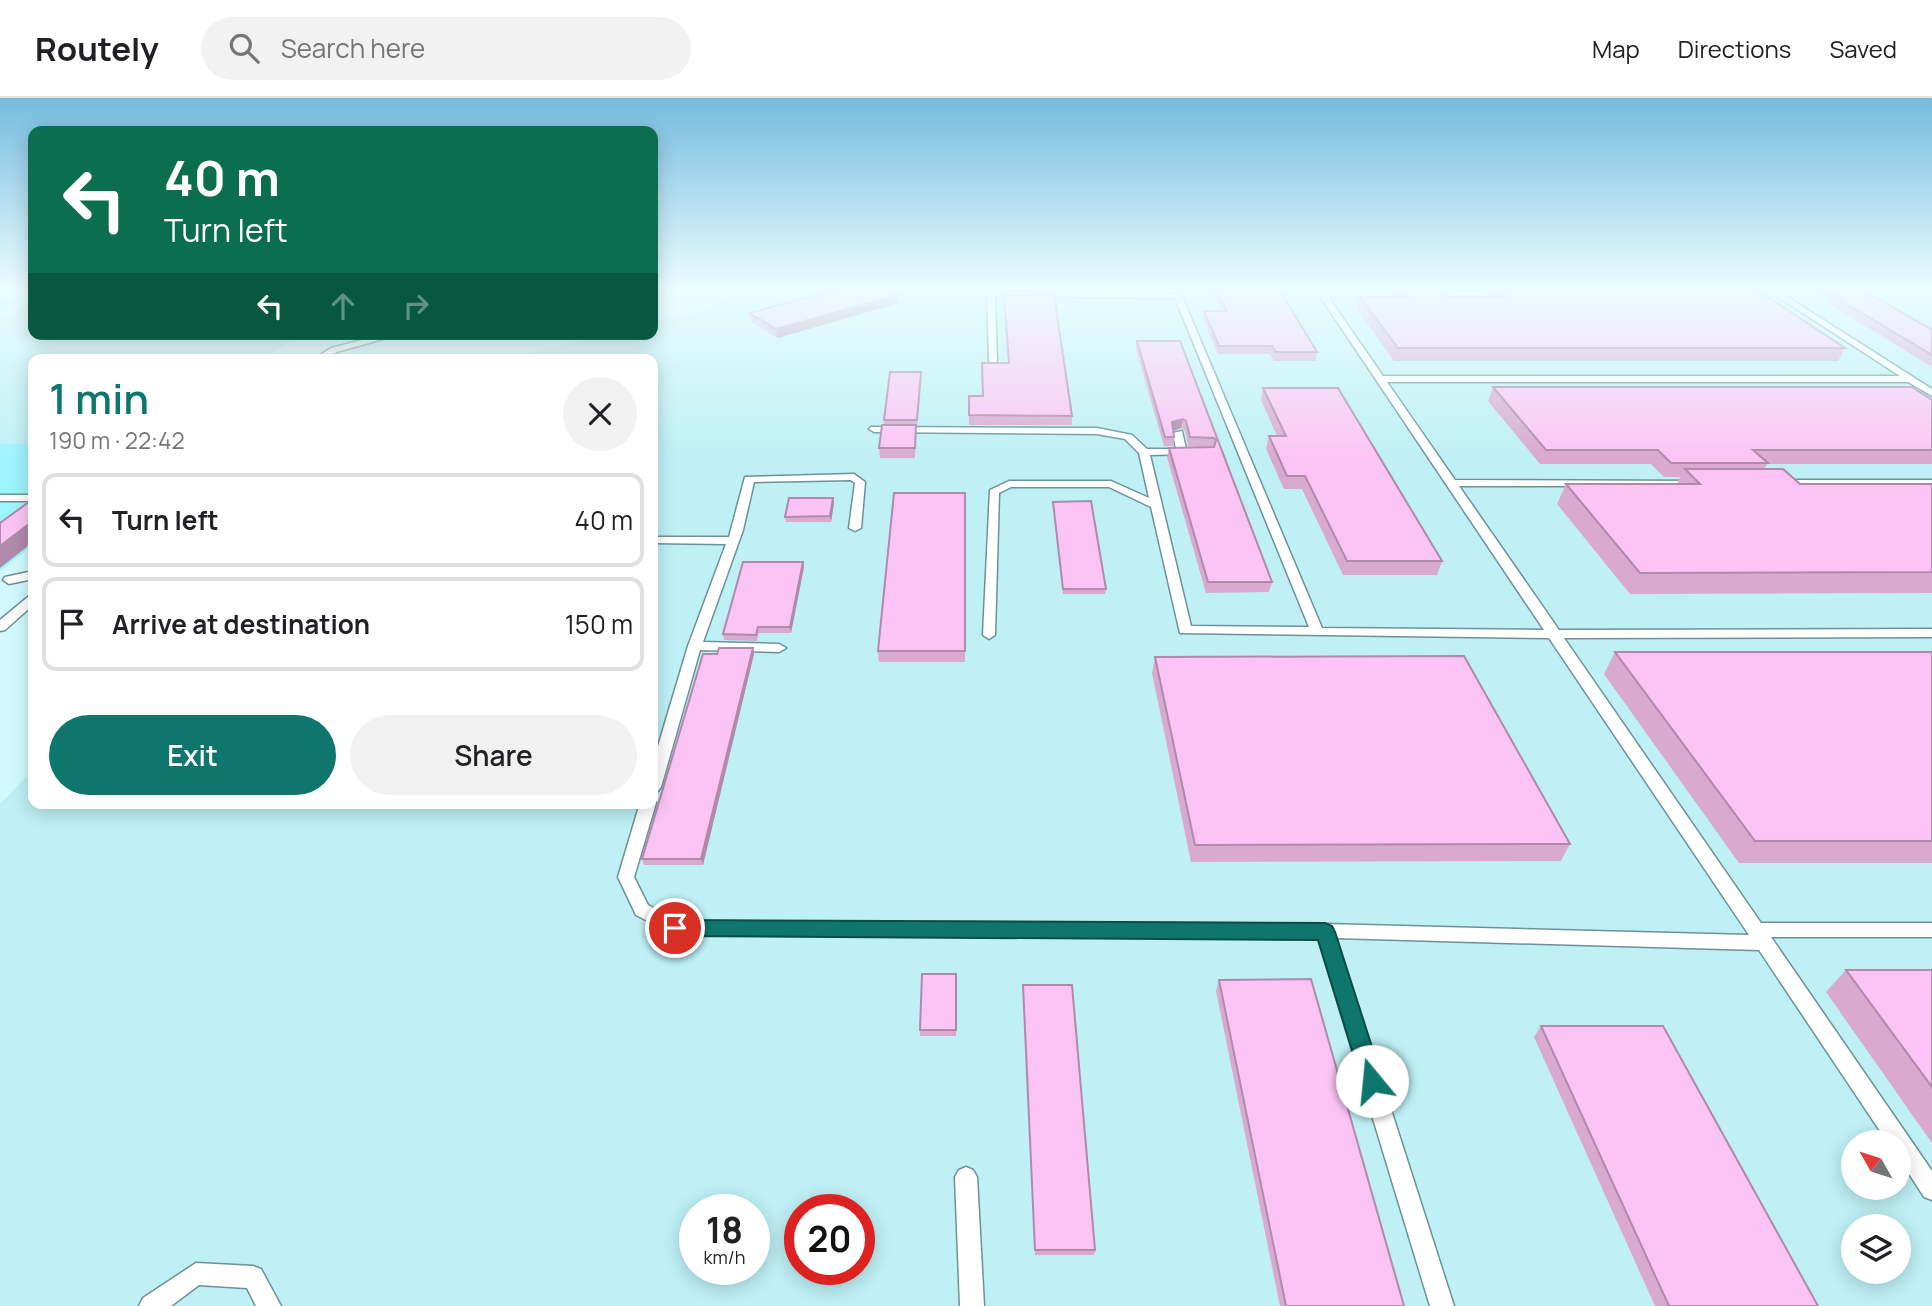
<!DOCTYPE html>
<html lang="en">
<head>
<meta charset="utf-8">
<style>
	body { margin:0; font-family:Manrope,sans-serif; background:#f2f2f2; color:#202124; height:100vh; display:flex; flex-direction:column; font-size:26px; white-space:nowrap }
	* { box-sizing:border-box; margin:0 }
	p { font-size:23px; color:#757577 }
	.icon { flex:none; width:38px; height:38px; fill:none; stroke:currentColor; stroke-width:2; stroke-linecap:round; stroke-linejoin:round }
	.map { position:relative; flex:1; overflow:hidden }
	.side { position:absolute; left:28px; top:256px; width:630px; height:455px; display:flex; flex-direction:column; background:#fff; border-radius:14px; box-shadow:0 4px 18px #0003 }
	.side>* { flex:none }
	.banner { position:absolute; left:28px; top:28px; width:630px; height:214px; border-radius:14px; box-shadow:0 4px 18px #0003; background:#0b6e4f; color:#fff; overflow:hidden }
	.needle { width:46px; rotate:309deg }
	.buttons { position:absolute; left:1841px; top:1032px; display:grid; gap:14px }
	.buttons a { display:grid; place-items:center; width:70px; height:70px; border-radius:50%; background:#fff; box-shadow:0 4px 18px #0003; font-size:35px }
	.speed { position:absolute; left:679px; top:1096px; display:flex; gap:14px; font-size:35px; font-weight:700; text-align:center }
	.speed>* { display:grid; place-content:center; width:91px; height:91px; border-radius:50%; background:#fff; box-shadow:0 4px 18px #0003; line-height:1 }
	.speed small { font-size:18px; font-weight:400 }
	.speed .limit { border:10px solid #d22; background:#fff; color:#111 }
	.pin { position:absolute; display:grid; place-items:center; width:60px; height:60px; color:#fff; margin:-30px; border:4px solid #fff; border-radius:50%; box-shadow:0 2px 7px #0007 }
	.me { position:absolute; width:77px; margin:-38px; rotate:343deg; stroke-linejoin:round; filter:drop-shadow(0 0 5px #0008) }
	.turn { display:flex; align-items:center; gap:24px; height:147px; padding:0 21px; font-size:32px }
	.turn .icon { width:91px; height:91px; stroke-width:2.5 }
	.turn b { display:block; font-size:49px; line-height:60px }
	.lanes { display:flex; align-items:center; height:66px; padding:0 21px; background:#0003; justify-content:center; gap:35px; direction:ltr }
	.lanes .off { opacity:.35 }
	.round { display:grid; place-items:center; flex:none; width:74px; height:74px; border-radius:37px; background:#f2f2f2 }
	.headline { display:flex; align-items:center; justify-content:space-between; height:119px; padding:0 21px }
	h1 { font-size:42px; font-weight:600; line-height:52px; color:#0f766e }
	.action { display:flex; gap:14px; margin-top:auto; padding:14px 21px }
	.action a { flex:1; height:80px; border-radius:42px; background:#0f766e; color:#fff; font-size:28px; font-weight:600; line-height:80px; text-align:center }
	.action a+a { background:#f2f2f2; color:#202124 }
	ul { padding:0; list-style:none }
	li { display:flex; align-items:center; gap:21px; height:94px; margin:0 14px 10px; padding:0 7px; border:4px solid #e0e0e0; border-radius:14px }
	li div { flex:1 }
	li b { display:block; font-size:26px }
	li em { font-style:normal }
	header { display:flex; align-items:center; gap:42px; box-sizing:border-box; height:98px; padding:0 35px; background:#fff; border-bottom:2px solid #e0e0e0 }
	header strong { font-size:33px }
	nav { display:flex; gap:38px; margin-inline-start:auto; font-size:24px }
	.search { width:490px; height:63px; background:#f2f2f2; display:flex; align-items:center; gap:18px; box-sizing:border-box; padding:0 24px; border-radius:38px; color:#757577; font-size:26px }
	.map>svg:first-child { display:block }
	.built { fill:#bef0f5; fill-rule:evenodd }
	.green { fill:#9ef4fd }
	.lines { fill:none; stroke-linecap:round; stroke-linejoin:round }
	.service-casing { stroke:#6d9296; stroke-width:3 }
	.service { fill:#fff; fill-rule:evenodd }
	.wall { fill:#d9a9d2 }
	.shaded-wall { fill:#b089ab }
	.building { fill:#fcc4f4; stroke:#b089ab; stroke-width:2 }
	.route { fill:#0f766e; stroke:#0a4d48; stroke-width:2 }
</style>
</head>
<body>
<header>
<strong>Routely</strong>
<div class="search"><svg class="icon" aria-label="search" viewBox="0 0 24 24"><circle cx="10" cy="10" r="6"/><path d="M15 15l6 6"/></svg>Search here</div>
<nav><a>Map</a><a>Directions</a><a>Saved</a></nav>
</header>
<div class="map">
<svg width="1932" height="1208" viewBox="0 0 1932 1208">
	<rect width="100%" height="100%" fill="#d2fafe"/>
	<g class="built">
		<path d="M749 191H1916L1932 200V1208H0V706L33 672V705H653V261H508L606 236H653V224L707 211ZM1853 1045H1899V1090H1853ZM695 1111H754V1171H695ZM800 1111H859V1171H800ZM1853 1129H1899V1174H1853Z"/>
		<path d="M33 203V236H327L286 245 266 261H33V346H0V222Z"/>
	</g>
	<g class="green">
		<path d="M0 191H33V197L0 215Z"/>
		<path d="M0 346H33V447L0 473Z"/>
	</g>
	<g class="lines">
		<defs>
			<g id="service">
				<path d="M1315 191 1509 193 1513 195 1509 197H1327L1383 278H1900L1775 197H1743L1739 195 1743 193 1775 191 1932 291V298L1908 284H1387L1455 382 1699 383V387L1695 388H1459L1559 532 1932 531V539L1564 540 1761 825H1932V839H1771L1932 1073V1102L1924 1099 1899 1060V1045H1888L1759 852 1336 840 1454 1208H1430L1318 840 675 837 636 817 618 779 640 705H653V701L656 705 634 779 648 807 677 823 1325 826 1749 837 1549 540 1180 535 1151 409 1109 389H1011L999 395 995 537 989 541 983 537 990 392 1009 383H1111L1149 400 1139 355 1125 341 1097 336 874 334 869 331 871 329 1097 330 1132 337 1147 351H1176L1173 335 1182 333 1186 351 1191 354 1190 356 1150 357 1191 528 1309 529 1175 200 995 198 997 263 993 266 989 263 987 196 991 194 1181 196 1322 530 1544 532Z"/>
				<path d="M386 236H401L337 254 325 261H314L331 250Z"/>
				<path d="M854 376 865 384 861 430 855 433 849 430 855 385 851 382 754 384 743 432 703 544 779 546 786 550 779 554 700 552 661 689 658 693 653 694V665L688 548 726 446 653 445V439H729L745 379Z"/>
				<path d="M1782 382H1932V388L1778 387V383Z"/>
				<path d="M0 397H28L33 400 28 403H0Z"/>
				<path d="M33 473V481L9 486 3 482 5 479Z"/>
				<path d="M33 497V507L5 532 0 533V522L29 498Z"/>
				<path d="M966 1069 973 1072 977 1079 984 1208H960L955 1079 959 1072Z"/>
				<path d="M196 1165 253 1168 261 1171 281 1208H256L247 1190 199 1187 171 1208H139L143 1200Z"/>
			</g>
		</defs>
		<use href="#service" class="service-casing"/>
		<use href="#service" class="service"/>
	</g>
	<g class="wall">
		<path d="M1211 191H1279L1317 254 1315 263H1274L1270 256H1218L1203 221 1204 213H1221Z"/>
		<path d="M1397 191H1440L1447 199H1490L1492 191H1756L1845 250 1838 263H1394L1357 211 1360 199H1395Z"/>
		<path d="M1811 191H1861L1932 232V269L1831 207 1832 205Z"/>
		<path d="M1004 197 1072 318V327H969V298H982L1008 265Z"/>
		<path d="M899 205 777 240 751 224 749 215Z"/>
		<path d="M1137 243H1180L1272 484 1269 494 1206 495 1167 359 1169 350 1203 349 1188 348 1185 332 1181 330 1173 333 1174 339 1173 348H1164L1136 251Z"/>
		<path d="M921 274 917 327 884 326V322Z"/>
		<path d="M1493 289 1932 302V366H1767L1764 371 1800 386H1932V495L1630 496 1557 406 1566 386H1677L1680 379H1664L1651 366H1540L1488 303Z"/>
		<path d="M1263 290 1442 463 1437 477H1343L1302 391H1284L1266 351 1269 338H1277L1261 302Z"/>
		<path d="M916 327 915 360H880L879 350Z"/>
		<path d="M965 395V564H879L878 553Z"/>
		<path d="M1053 404 1106 491 1105 496H1063Z"/>
		<path d="M834 405 831 424H786L785 419Z"/>
		<path d="M803 464 804 469 791 535H759L757 543 724 542 723 536Z"/>
		<path d="M753 550 754 556 703 767H644L642 761Z"/>
		<path d="M1615 554H1932V765H1739L1604 576Z"/>
		<path d="M1155 559 1570 746 1561 763 1191 764 1152 575Z"/>
		<path d="M1846 872H1932V1045L1826 894Z"/>
		<path d="M956 876V938H920V932Z"/>
		<path d="M1219 882 1404 1208H1280L1216 893Z"/>
		<path d="M1023 887 1095 1152 1094 1157H1035Z"/>
		<path d="M1541 928 1818 1208H1655L1534 939Z"/>
	</g>
	<g class="shaded-wall">
		<path d="M898 197 899 205 777 240 776 231Z"/>
		<path d="M1183 321 1181 330 1171 334 1172 324Z"/>
		<path d="M833 400 834 405 831 424 830 418Z"/>
		<path d="M33 423V444L0 470V448Z"/>
		<path d="M803 464 804 469 791 535 790 529Z"/>
		<path d="M753 550 754 556 703 767 701 761Z"/>
	</g>
	<g class="building">
		<path d="M840 191H887L898 197 776 231 749 215Z"/>
		<path d="M1216 191H1279L1317 254H1276L1272 248H1219L1204 213H1227Z"/>
		<path d="M1401 191H1440L1447 199H1505L1497 191H1756L1845 250H1398L1360 199H1408Z"/>
		<path d="M1828 191H1861L1932 232V257L1835 199H1840Z"/>
		<path d="M1004 197H1054L1072 318 969 317V298H983L982 265H1009Z"/>
		<path d="M1137 243H1180L1272 484H1208L1169 350 1214 349 1216 342 1214 340 1190 339 1186 323 1183 321 1172 324 1174 339H1165Z"/>
		<path d="M890 274H921L917 322H884Z"/>
		<path d="M1493 289H1912L1932 302V352H1753L1768 365H1671L1658 352H1546Z"/>
		<path d="M1263 290H1338L1442 463H1347L1305 378H1287L1269 338H1286Z"/>
		<path d="M882 327H916L915 350H879Z"/>
		<path d="M1685 371H1783L1800 386H1932V474L1640 475 1566 386H1700Z"/>
		<path d="M894 395H965V553H878Z"/>
		<path d="M789 400H833L830 418 785 419Z"/>
		<path d="M33 401V423L0 448V425Z"/>
		<path d="M1091 403 1106 491H1063L1053 404Z"/>
		<path d="M743 464H803L790 529H758L756 537 723 536Z"/>
		<path d="M719 550H753L701 761H642L703 556H717Z"/>
		<path d="M1615 554H1932V743H1755Z"/>
		<path d="M1464 558 1570 746 1195 747 1155 559Z"/>
		<path d="M1846 872H1932V989Z"/>
		<path d="M922 876H956V932H920Z"/>
		<path d="M1311 881 1404 1208H1286L1219 882Z"/>
		<path d="M1023 887H1072L1095 1152H1035Z"/>
		<path d="M1541 928H1663L1818 1208H1669Z"/>
	</g>
	<linearGradient id="sky" x2="0" y2="1"><stop stop-color="#75bbde"/><stop offset="0.53" stop-color="#ebfdff"/><stop offset="1" stop-color="#ebfdff" stop-opacity="0"/></linearGradient>
	<rect width="1932" height="360" fill="url(#sky)"/>
	<path class="route" d="M675 822 1325 825 1332 828 1335 834 1383 983 1380 991 1372 994 1364 991 1318 842 675 838 668 836 665 830 668 824Z"/>
</svg>
<div class="buttons">
<a><svg class="needle" viewBox="-14 -14 28 28"><path d="M0-13l5 13h-10z" fill="#e53935"/><path d="M0 13l5-13h-10z" fill="#757577"/></svg></a>
<a><svg class="icon" aria-label="layers" viewBox="0 0 24 24"><path d="M12 4l9 5-9 5-9-5zM3 14l9 5 9-5"/></svg></a>
</div>
<div class="speed"><div>18<small>km/h</small></div><div class="limit">20</div></div>
<div class="pin" style="left:675px;top:830px;background:#d93025"><svg class="icon" aria-label="arrive" viewBox="0 0 24 24"><path d="M6 21V4h12l-3 4 3 4H6"/></svg></div>
<svg class="me" style="left:1372px;top:983px" viewBox="-20 -20 40 40"><circle r="19" fill="#fff"/><path d="M0-13L10 11 0 6-10 11z" fill="#0f766e"/></svg>
<div class="banner">
<div class="turn"><svg class="icon" aria-label="left" viewBox="0 0 24 24"><path d="M17 20v-9H6M10 6l-5 5 5 5"/></svg><div><b>40 m</b>Turn left</div></div>
<div class="lanes"><svg class="icon" aria-label="left" viewBox="0 0 24 24"><path d="M17 20v-9H6M10 6l-5 5 5 5"/></svg><svg class="icon off" aria-label="ahead" viewBox="0 0 24 24"><path d="M12 20V5M6 11l6-6 6 6"/></svg><svg class="icon off" aria-label="right" viewBox="0 0 24 24"><path d="M7 20v-9h11M14 6l5 5-5 5"/></svg></div>
</div>
<section class="side">
<div class="headline"><div><h1>1 min</h1><p>190 m · 22:42</p></div><a class="round"><svg class="icon" aria-label="close" viewBox="0 0 24 24"><path d="M6 6l12 12M18 6L6 18"/></svg></a></div>
<ul>
<li><svg class="icon" aria-label="left" viewBox="0 0 24 24"><path d="M17 20v-9H6M10 6l-5 5 5 5"/></svg><div><b>Turn left</b></div><em>40 m</em></li>
<li><svg class="icon" aria-label="arrive" viewBox="0 0 24 24"><path d="M6 21V4h12l-3 4 3 4H6"/></svg><div><b>Arrive at destination</b></div><em>150 m</em></li>
</ul>
<div class="action"><a>Exit</a><a>Share</a></div>
</section>
</div>
</body>
</html>
